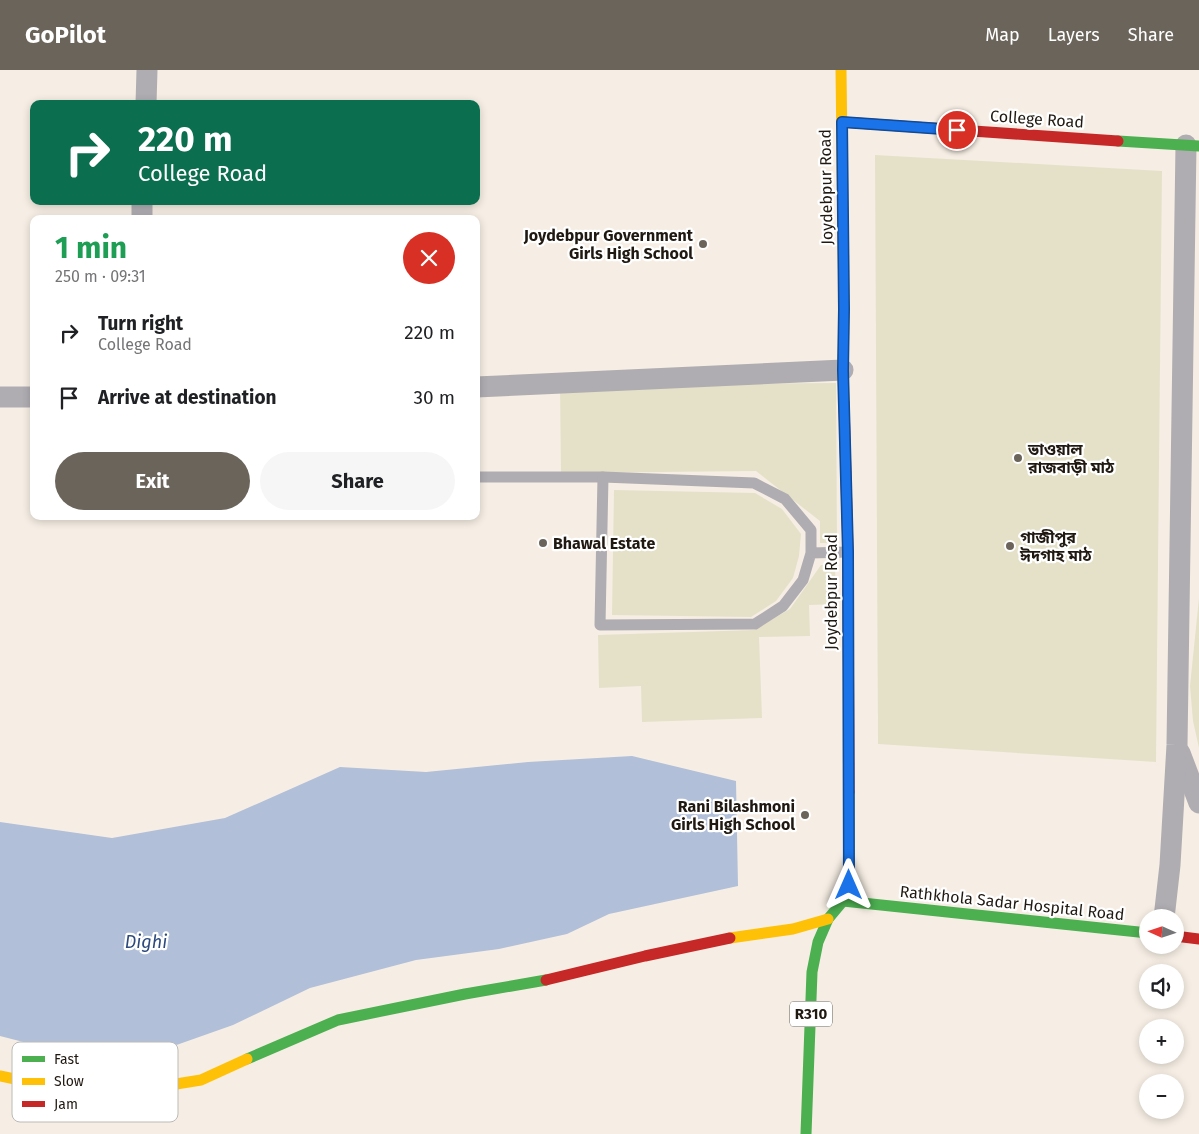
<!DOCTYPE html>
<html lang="en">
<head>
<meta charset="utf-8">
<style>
	body { margin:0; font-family:"Fira Sans","Noto Sans Bengali",sans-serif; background:#f6f6f6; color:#202124; height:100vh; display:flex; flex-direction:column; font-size:19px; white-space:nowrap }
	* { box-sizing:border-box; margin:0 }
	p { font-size:16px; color:#757577 }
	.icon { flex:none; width:28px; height:28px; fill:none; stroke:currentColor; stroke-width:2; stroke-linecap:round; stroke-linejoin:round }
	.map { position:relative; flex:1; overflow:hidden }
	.sheet { position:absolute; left:30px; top:145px; width:450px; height:305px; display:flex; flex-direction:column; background:#fff; border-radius:10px; box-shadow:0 2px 8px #0003 }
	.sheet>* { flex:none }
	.hud { position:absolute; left:30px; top:30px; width:450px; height:105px; border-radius:10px; box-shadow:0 2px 8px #0003; background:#0b6e4f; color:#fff; overflow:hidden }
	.needle { width:32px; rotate:273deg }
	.buttons { position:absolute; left:1139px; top:839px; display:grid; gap:10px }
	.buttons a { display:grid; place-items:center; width:45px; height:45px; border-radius:50%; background:#fff; box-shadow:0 2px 8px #0003; font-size:25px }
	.pin { position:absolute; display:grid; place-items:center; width:42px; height:42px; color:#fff; margin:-21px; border:2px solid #fff; border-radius:50%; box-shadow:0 1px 5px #0007 }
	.me { position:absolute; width:55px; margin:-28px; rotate:0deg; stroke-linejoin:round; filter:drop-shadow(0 0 4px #0008) }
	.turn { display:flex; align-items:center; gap:18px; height:105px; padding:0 25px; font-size:22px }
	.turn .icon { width:65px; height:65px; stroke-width:2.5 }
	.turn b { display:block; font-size:35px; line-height:42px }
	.round { display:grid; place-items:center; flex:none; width:52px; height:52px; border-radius:26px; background:#f6f6f6 }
	.overview { display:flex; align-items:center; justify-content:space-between; height:85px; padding:0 25px }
	h1 { font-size:30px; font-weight:700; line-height:38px; color:#1e9e55 }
	.cta { display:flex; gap:10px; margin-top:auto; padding:10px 25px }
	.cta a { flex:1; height:58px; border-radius:30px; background:#6b645b; color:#fff; font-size:20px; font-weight:700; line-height:58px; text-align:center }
	.cta a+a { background:#f6f6f6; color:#202124 }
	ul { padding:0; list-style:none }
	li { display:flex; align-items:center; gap:15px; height:65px; padding:0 25px }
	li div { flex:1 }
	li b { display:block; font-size:19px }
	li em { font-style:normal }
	header { display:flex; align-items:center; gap:30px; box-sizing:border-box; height:70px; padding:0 25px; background:#6b645b; color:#fff }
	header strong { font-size:24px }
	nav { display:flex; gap:28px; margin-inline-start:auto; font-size:18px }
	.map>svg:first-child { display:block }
	.green { fill:#e4e1c8 }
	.water { fill:#b1bfd9 }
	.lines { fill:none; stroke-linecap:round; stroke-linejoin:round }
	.lane { stroke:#afadb1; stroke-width:11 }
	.street { stroke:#afadb1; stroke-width:21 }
	.fast { stroke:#4caf50; stroke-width:11 }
	.slow { stroke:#ffc107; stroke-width:11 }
	.jam { stroke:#c62828; stroke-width:11 }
	.route-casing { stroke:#114b97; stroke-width:12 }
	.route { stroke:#1a73e8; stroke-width:9 }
	.poi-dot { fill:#6b645b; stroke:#fff; stroke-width:2 }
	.labels { text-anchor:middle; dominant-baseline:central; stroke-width:4.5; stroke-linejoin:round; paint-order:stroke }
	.shield { fill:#fff; stroke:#635e58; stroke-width:1 }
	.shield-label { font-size:15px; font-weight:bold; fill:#201911 }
	.street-label { font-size:16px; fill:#201911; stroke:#fff }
	.poi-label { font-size:16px; font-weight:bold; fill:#201911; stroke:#fff; text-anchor:start }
	.water-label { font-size:18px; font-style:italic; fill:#2d4a7e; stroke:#fff }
	.key { fill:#fff; stroke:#bcbab8; stroke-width:1 }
	.key-label { font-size:14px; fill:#201911 }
</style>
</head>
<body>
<header>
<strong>GoPilot</strong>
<nav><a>Map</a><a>Layers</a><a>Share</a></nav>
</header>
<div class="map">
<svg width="1199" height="1064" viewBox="0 0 1199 1064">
	<rect width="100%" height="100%" fill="#f6eee4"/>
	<g class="green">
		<path d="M875 85 1162 101 1156 692 878 674Z"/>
		<path d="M836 313 837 473H820V451L756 401 561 403 560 315Z"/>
		<path d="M614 420 755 423 782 439 801 464 799 486 793 508 776 531 751 547 612 545Z"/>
		<path d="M821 495H835L836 534 809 535 810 566 759 567 762 648 642 652 641 616 599 618 598 565 754 560 790 539Z"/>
		<path d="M1199 528V678L1193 651 1190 616Z"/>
	</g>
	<path class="water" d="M632 686 736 711 738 816 609 844 567 864 499 879 416 890 310 918 233 955 168 978 74 985 0 966V752L112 768 225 748 340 697 426 702 528 692Z"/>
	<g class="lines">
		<g class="lane">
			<path d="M476 407H603"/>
			<path d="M811 483V460L785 429 754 413 603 407 600 555 755 554 783 536 803 510 811 483 848 482"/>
		</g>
		<g class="street">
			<path d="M146 34 147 0"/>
			<path d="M142 149V131"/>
			<path d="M476 317 843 300"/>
			<path d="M0 327H34"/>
			<path d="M1180 683 1199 733"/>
			<path d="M1164 848 1170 795 1177 675 1186 75"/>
		</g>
		<g class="fast">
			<path d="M1118 71 1199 76"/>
			<path d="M843 831 1148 863"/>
			<path d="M247 989 338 950 465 924 546 910"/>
			<path d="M806 1064 812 902 818 872 828 849 843 831 849 815V722"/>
		</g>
		<g class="slow">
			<path d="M841 0 844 239 843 300 844 333"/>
			<path d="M730 868 793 859 828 849"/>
			<path d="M0 1006 62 1019 139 1020 201 1010 247 989"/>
		</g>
		<g class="jam">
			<path d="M842 52 1118 71"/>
			<path d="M844 333 848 482 849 722"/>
			<path d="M1175 866 1199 869"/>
			<path d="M546 910 645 886 730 868"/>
		</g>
	</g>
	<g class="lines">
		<defs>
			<path id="route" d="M849 815 848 482 843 300 844 239 842 52 957 60"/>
		</defs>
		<use href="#route" class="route-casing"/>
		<use href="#route" class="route"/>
	</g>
	<g class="poi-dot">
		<circle cx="703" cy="174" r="5"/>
		<circle cx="1018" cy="388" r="5"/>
		<circle cx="543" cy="473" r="5"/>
		<circle cx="1010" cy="476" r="5"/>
		<circle cx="805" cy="745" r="5"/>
	</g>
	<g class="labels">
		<rect class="shield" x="790" y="931.5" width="42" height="25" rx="4"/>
		<g class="shield-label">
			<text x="811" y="944">R310</text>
		</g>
		<g class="street-label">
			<text transform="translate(1037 49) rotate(4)">College Road</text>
			<text transform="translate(826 117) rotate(-91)">Joydebpur Road</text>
			<text transform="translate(831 522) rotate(-90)">Joydebpur Road</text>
			<text transform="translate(1012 833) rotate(6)">Rathkhola Sadar Hospital Road</text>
		</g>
		<g class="poi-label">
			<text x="693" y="165" text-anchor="end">Joydebpur Government<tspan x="693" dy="18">Girls High School</tspan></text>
			<text x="1028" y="379">ভাওয়াল<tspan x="1028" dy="18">রাজবাড়ী মাঠ</tspan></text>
			<text x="1020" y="467">গাজীপুর<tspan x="1020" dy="18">ঈদগাহ মাঠ</tspan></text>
			<text x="553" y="473">Bhawal Estate</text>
			<text x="795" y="736" text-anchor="end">Rani Bilashmoni<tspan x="795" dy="18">Girls High School</tspan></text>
		</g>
		<g class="water-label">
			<text x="146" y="872">Dighi</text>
		</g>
	</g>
	<rect x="12" y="972" width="166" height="80" rx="8" class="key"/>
	<rect x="22" y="986" width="23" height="6" fill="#4caf50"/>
	<rect x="22" y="1008" width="23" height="7" fill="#ffc107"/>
	<rect x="22" y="1031" width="23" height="6" fill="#c62828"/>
	<g class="key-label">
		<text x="54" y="994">Fast</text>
		<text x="54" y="1016">Slow</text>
		<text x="54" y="1039">Jam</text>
	</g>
</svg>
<div class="buttons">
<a><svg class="needle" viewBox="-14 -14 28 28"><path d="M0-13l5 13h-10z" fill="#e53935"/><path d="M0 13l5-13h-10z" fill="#757577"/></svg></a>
<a><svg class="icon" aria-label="sound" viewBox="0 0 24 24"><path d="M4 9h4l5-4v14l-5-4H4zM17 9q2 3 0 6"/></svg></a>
<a>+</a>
<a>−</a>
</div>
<div class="pin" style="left:957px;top:60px;background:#d93025"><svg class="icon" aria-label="arrive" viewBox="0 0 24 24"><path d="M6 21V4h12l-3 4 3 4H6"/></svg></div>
<svg class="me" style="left:849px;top:815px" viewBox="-20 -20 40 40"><path d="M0-17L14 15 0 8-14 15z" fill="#1a73e8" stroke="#fff" stroke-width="4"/></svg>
<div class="hud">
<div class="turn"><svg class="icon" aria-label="right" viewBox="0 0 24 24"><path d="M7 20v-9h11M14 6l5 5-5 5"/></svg><div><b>220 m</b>College Road</div></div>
</div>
<section class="sheet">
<div class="overview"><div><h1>1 min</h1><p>250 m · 09:31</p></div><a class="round" style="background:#d93025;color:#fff"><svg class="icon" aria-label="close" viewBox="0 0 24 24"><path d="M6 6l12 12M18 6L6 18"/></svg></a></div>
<ul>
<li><svg class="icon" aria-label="right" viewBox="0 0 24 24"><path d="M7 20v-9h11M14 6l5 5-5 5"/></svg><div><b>Turn right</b><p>College Road</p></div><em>220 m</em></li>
<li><svg class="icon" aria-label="arrive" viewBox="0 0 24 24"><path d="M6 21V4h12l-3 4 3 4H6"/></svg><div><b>Arrive at destination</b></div><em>30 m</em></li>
</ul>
<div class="cta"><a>Exit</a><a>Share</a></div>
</section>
</div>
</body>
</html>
